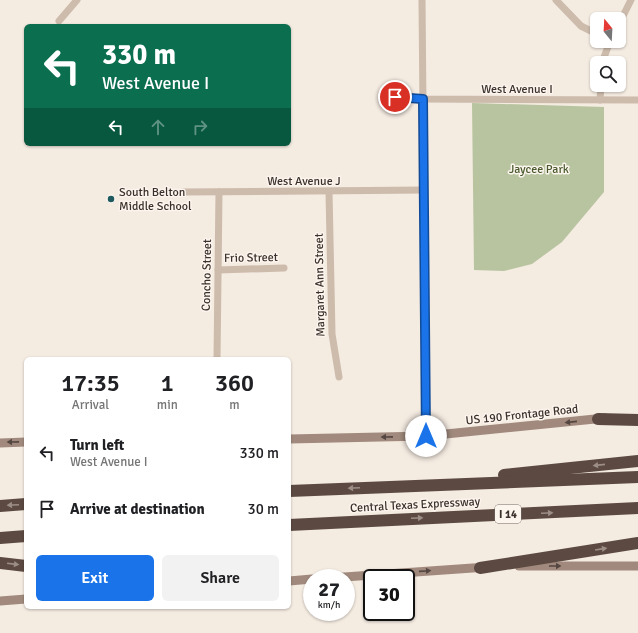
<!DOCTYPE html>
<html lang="en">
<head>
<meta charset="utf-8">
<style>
	body { margin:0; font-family:Signika,sans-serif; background:#f2f2f2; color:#202124; height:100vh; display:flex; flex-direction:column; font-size:15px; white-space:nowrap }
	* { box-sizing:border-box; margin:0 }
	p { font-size:13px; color:#757577 }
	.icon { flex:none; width:22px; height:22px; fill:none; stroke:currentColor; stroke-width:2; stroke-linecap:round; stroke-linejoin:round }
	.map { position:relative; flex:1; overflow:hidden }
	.drawer { position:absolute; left:24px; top:357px; width:267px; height:252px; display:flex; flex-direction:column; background:#fff; border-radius:6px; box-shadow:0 1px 3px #0004 }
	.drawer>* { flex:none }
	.guide { position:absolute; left:24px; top:24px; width:267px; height:122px; border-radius:6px; box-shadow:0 1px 3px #0004; background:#0b6e4f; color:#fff; overflow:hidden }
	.needle { width:26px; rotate:342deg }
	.controls { position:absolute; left:590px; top:12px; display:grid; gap:8px }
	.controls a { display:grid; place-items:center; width:36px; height:36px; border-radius:6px; background:#fff; box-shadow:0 1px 3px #0004; font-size:20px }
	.speed { position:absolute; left:303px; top:569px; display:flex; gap:8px; font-size:20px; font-weight:700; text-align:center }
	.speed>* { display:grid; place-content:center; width:52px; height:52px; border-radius:50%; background:#fff; box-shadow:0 1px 3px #0004; line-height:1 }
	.speed small { font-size:10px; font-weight:400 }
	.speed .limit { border:2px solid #111; border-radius:6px; background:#fff; color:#111 }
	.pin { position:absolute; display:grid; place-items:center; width:34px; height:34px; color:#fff; margin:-17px; border:2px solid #fff; border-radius:50%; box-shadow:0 1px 4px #0007 }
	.me { position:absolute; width:44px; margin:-22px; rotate:0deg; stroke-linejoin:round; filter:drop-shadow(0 0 3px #0008) }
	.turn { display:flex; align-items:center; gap:14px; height:84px; padding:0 12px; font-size:18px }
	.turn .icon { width:52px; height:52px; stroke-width:2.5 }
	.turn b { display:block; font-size:28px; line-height:34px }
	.lanes { display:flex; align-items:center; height:38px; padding:0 12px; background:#0003; justify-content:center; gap:20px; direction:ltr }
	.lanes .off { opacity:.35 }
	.eta { display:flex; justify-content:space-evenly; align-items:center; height:68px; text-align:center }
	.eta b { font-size:24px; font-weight:600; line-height:28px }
	.action { display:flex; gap:8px; margin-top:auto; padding:8px 12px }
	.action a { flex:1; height:46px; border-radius:6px; background:#1a73e8; color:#fff; font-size:16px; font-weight:600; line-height:46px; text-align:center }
	.action a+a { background:#f2f2f2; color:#202124 }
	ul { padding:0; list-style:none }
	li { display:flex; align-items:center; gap:12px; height:56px; padding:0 12px }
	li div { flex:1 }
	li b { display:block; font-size:15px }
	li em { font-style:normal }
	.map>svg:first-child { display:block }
	.green { fill:#b8c4a0 }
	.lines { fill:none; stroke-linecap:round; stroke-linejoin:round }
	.street { stroke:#cdbbac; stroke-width:7 }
	.secondary { stroke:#a18a7d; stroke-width:9 }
	.highway { stroke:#5c4a42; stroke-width:12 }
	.oneway { fill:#544640 }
	.oneway2 { fill:#9c8e87 }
	.route-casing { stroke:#114b97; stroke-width:10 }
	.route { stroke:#1a73e8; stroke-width:7 }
	.poi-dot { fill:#1f5a5e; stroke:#fbf5ee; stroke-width:1.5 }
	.labels { text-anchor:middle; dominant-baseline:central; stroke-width:3; stroke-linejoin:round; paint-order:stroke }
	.shield { fill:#fbf5ee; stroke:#756b66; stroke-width:1 }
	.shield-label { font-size:11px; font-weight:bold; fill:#3b302b }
	.street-label { font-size:12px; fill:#3b302b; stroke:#fbf5ee }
	.park-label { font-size:12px; fill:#4a5a2e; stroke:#fbf5ee }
	.poi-label { font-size:12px; fill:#3b302b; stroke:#fbf5ee; text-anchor:start }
</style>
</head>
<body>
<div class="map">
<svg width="638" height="633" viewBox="0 0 638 633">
	<rect width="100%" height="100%" fill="#f4ebe1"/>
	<path class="green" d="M472 103 604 107V192L562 242 532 264 504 271 474 270Z"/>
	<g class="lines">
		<g class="street">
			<path d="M422 0 426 436"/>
			<path d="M556 0 581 26 597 34"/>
			<path d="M59 21 77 0"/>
			<path d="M619 24 631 0"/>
			<path d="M602 63 610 41"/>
			<path d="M395 97 423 99 638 100"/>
			<path d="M600 100 601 85"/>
			<path d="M183 192 424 190"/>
			<path d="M329 192 332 334 339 377"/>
			<path d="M218 270 284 268"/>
			<path d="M217 359 219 192"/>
		</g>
		<g class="secondary">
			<path d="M289 439 426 436 605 418"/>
			<path d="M0 443 26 442"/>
			<path d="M519 566H638"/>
			<path d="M330 578 487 567"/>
			<path d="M289 581 312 579"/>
			<path d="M0 601 26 599"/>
		</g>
		<g class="highway">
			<path d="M598 419 638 420"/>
			<path d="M504 475 638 461"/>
			<path d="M289 491 638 477"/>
			<path d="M0 506 26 504"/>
			<path d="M289 525 638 508"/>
			<path d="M0 538 26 536"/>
			<path d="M0 563 26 566"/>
			<path d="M480 568 638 543"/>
		</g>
	</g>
	<defs><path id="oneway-solid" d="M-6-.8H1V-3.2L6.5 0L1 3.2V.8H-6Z"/></defs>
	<g class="oneway">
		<use href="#oneway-solid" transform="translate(571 422) rotate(174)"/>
		<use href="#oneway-solid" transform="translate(387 437) rotate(179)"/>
		<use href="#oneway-solid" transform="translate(13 442) rotate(179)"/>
		<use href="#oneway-solid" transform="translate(555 566)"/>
		<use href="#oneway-solid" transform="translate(425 571) rotate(-4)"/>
	</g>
	<g class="oneway2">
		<use href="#oneway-solid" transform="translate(599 465) rotate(174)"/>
		<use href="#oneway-solid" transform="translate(354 488) rotate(177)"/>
		<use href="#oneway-solid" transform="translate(13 505) rotate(177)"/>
		<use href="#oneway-solid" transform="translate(547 513) rotate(-3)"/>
		<use href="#oneway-solid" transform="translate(417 518) rotate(-3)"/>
		<use href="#oneway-solid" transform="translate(601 549) rotate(-9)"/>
		<use href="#oneway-solid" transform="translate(13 564) rotate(7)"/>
	</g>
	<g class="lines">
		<defs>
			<path id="route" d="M395 97 423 99 426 436"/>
		</defs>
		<use href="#route" class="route-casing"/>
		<use href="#route" class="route"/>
	</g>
	<circle class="poi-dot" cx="111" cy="199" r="4"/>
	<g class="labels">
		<rect class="shield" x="495" y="505" width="26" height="18" rx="3"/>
		<g class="shield-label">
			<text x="508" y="514">I 14</text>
		</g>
		<g class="street-label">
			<text x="517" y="89">West Avenue I</text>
			<text x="304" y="181">West Avenue J</text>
			<text transform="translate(251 258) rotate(-1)">Frio Street</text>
			<text transform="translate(207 275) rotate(-89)">Concho Street</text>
			<text transform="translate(320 285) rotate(-91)">Margaret Ann Street</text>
			<text transform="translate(522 415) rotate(-6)">US 190 Frontage Road</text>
			<text transform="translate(415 505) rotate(-3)">Central Texas Expressway</text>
		</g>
		<g class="park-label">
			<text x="539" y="169">Jaycee Park</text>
		</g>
		<g class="poi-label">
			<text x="119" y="192">South Belton<tspan x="119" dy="14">Middle School</tspan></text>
		</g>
	</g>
</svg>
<div class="controls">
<a><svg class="needle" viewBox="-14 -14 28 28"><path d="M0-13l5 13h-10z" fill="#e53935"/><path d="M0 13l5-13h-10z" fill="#757577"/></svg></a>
<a><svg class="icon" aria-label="search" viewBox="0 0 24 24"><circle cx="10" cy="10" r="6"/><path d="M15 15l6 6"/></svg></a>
</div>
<div class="speed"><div>27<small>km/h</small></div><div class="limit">30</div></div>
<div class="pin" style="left:395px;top:97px;background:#d93025"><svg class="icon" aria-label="arrive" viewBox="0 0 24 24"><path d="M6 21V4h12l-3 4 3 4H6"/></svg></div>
<svg class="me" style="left:426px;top:436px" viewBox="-20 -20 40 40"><circle r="19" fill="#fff"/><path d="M0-13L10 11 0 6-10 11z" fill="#1a73e8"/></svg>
<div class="guide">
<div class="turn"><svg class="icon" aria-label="left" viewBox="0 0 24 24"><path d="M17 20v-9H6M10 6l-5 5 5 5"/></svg><div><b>330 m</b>West Avenue I</div></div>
<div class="lanes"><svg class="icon" aria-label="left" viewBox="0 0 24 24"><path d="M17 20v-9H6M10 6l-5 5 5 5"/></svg><svg class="icon off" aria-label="ahead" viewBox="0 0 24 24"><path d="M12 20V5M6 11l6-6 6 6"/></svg><svg class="icon off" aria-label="right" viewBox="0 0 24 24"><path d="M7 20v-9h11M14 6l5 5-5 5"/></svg></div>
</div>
<section class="drawer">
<div class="eta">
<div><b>17:35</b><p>Arrival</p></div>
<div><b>1</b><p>min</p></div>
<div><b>360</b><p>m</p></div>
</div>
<ul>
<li><svg class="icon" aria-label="left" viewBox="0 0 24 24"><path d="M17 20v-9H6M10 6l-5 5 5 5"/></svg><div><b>Turn left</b><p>West Avenue I</p></div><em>330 m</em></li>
<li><svg class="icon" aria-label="arrive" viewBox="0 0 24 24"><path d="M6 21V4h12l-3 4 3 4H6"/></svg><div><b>Arrive at destination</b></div><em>30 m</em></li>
</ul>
<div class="action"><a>Exit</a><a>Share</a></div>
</section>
</div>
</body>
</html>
